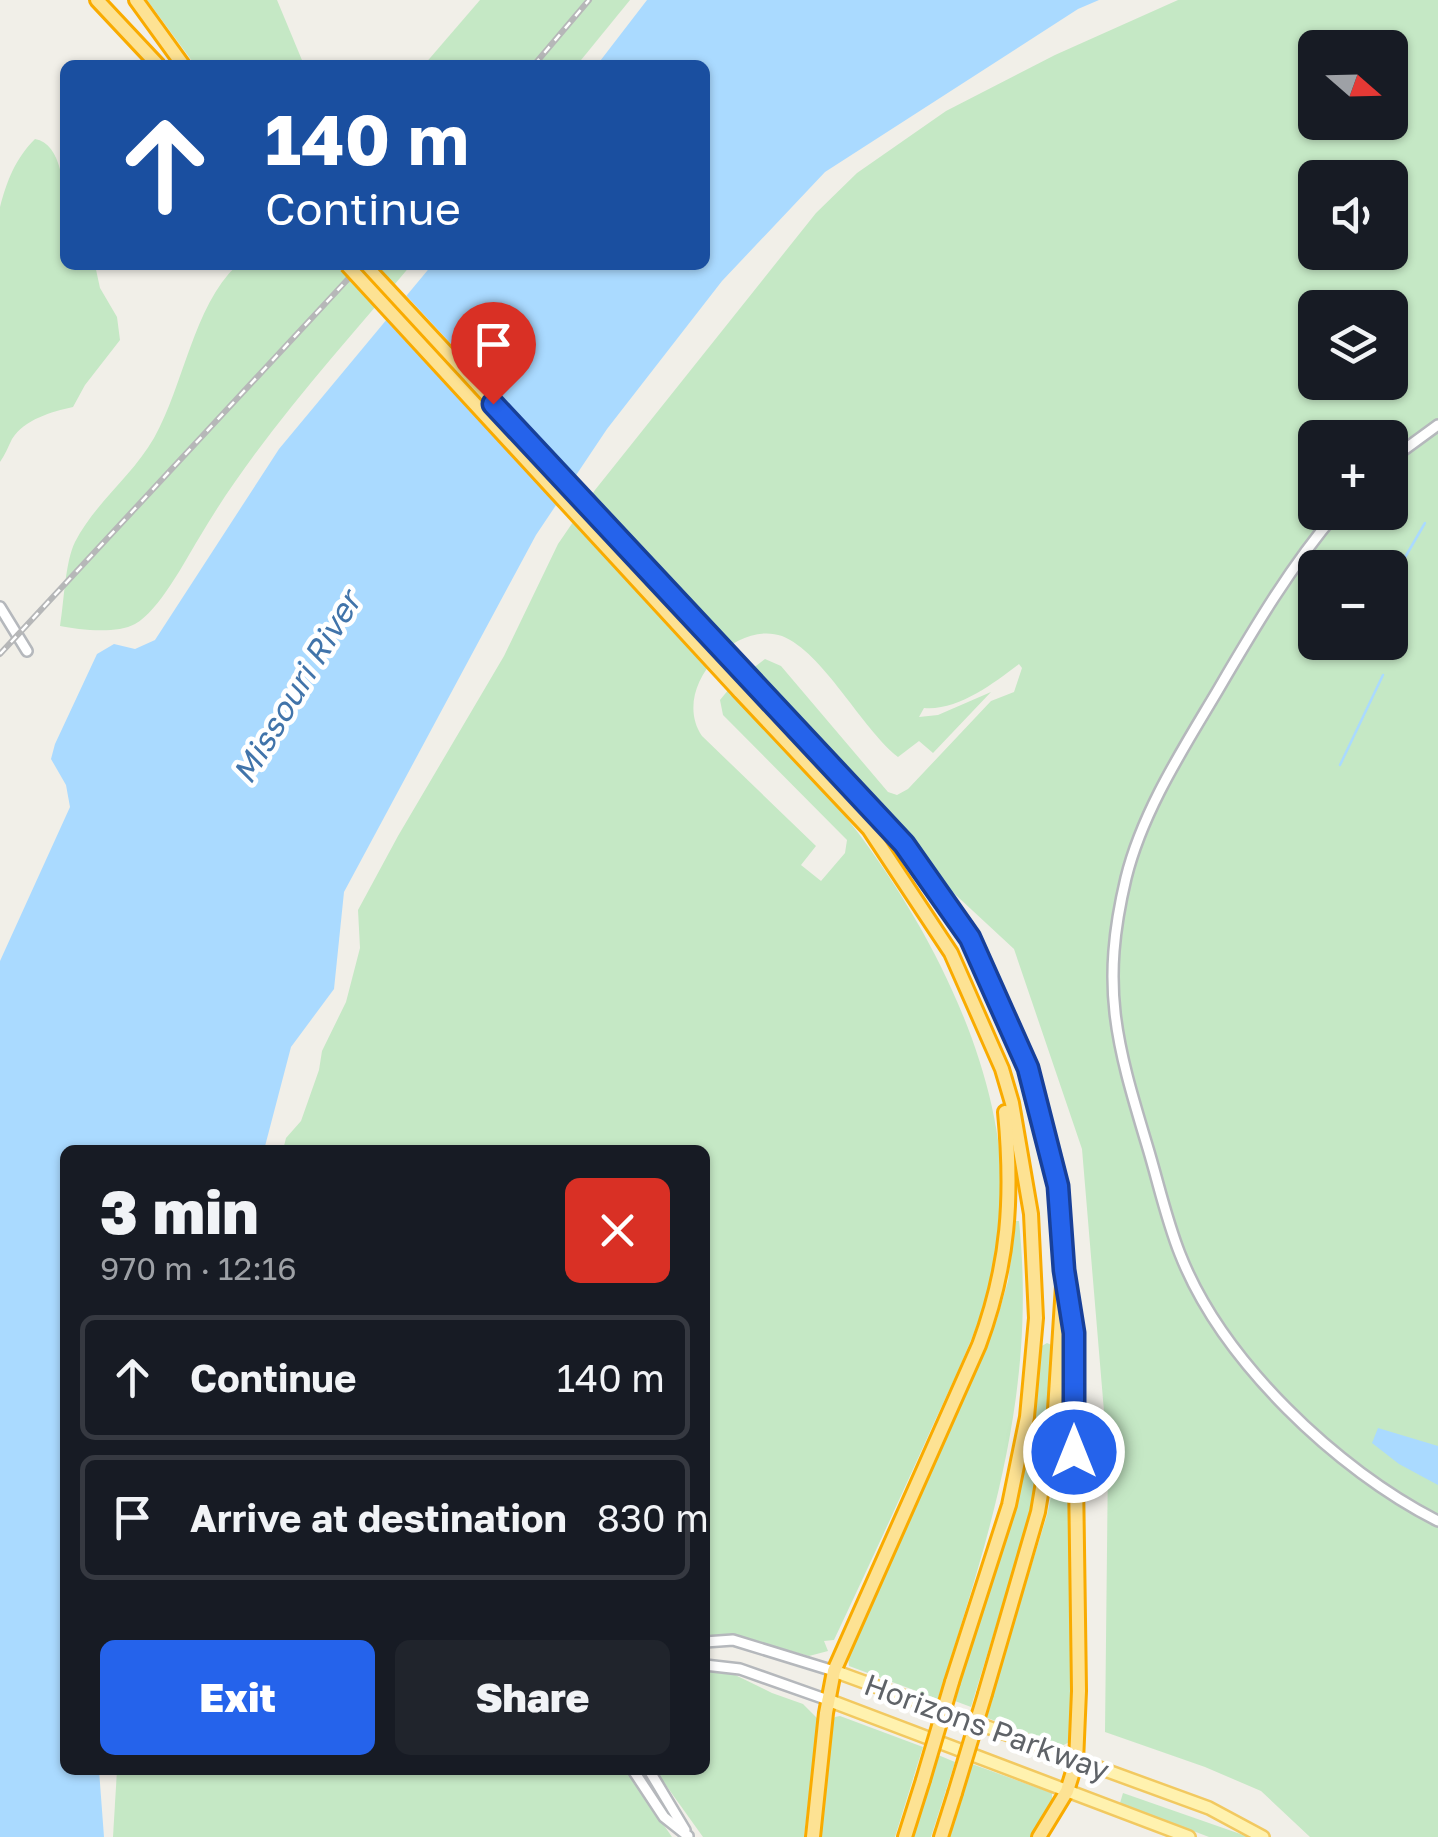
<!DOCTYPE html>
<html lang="en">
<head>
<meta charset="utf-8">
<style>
	body { margin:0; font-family:"Golos Text",sans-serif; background:#20242c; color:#f1f3f6; height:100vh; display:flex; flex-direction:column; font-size:38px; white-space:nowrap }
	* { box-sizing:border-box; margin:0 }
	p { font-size:32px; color:#9ea1a6 }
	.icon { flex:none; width:55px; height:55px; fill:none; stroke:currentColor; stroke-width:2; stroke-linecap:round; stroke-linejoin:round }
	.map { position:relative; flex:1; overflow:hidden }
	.panel { position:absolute; left:60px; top:1145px; width:650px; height:630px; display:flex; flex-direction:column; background:#171b24; border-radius:15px; box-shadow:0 2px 8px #0004 }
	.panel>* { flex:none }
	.hud { position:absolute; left:60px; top:60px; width:650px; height:210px; border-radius:15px; box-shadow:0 2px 8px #0004; background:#1a4fa0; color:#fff; overflow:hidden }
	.needle { width:65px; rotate:110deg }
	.controls { position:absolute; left:1298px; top:30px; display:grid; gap:20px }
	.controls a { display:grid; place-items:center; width:110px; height:110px; border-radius:15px; background:#171b24; box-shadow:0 2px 8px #0004; font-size:50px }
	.pin { position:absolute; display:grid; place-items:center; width:85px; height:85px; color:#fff; margin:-102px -42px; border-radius:50% 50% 50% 0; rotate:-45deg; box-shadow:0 0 10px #0007 }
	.pin .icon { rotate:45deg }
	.me { position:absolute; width:110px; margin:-55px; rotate:0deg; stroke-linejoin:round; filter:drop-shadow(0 0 8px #0008) }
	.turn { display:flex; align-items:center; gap:35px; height:210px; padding:0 40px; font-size:45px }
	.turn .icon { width:130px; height:130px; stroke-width:2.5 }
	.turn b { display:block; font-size:70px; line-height:85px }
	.round { display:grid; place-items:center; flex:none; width:105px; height:105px; border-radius:15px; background:#20242c }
	.head { display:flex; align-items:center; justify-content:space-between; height:170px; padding:0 40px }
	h1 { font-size:60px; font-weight:800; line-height:75px }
	.button { display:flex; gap:20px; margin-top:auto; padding:20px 40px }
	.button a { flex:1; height:115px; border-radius:15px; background:#2563eb; color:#fff; font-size:40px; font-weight:800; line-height:115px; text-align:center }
	.button a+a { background:#20242c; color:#f1f3f6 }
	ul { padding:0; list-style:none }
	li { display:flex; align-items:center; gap:30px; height:125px; margin:0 20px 15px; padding:0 20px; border:5px solid #363941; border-radius:15px }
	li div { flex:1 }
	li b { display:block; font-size:38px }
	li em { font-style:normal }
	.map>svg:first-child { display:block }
	.green { fill:#c5e8c5; fill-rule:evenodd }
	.water { fill:#aadaff }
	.pier { fill:#f1efe8 }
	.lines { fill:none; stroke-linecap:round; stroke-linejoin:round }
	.stream { stroke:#aadaff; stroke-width:2.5 }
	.minor-casing { stroke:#b5b8bc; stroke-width:14 }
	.major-casing { stroke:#f2c960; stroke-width:16 }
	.highway-casing { stroke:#f9ab00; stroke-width:18 }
	.minor { stroke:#fff; stroke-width:9 }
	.major { stroke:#fff2af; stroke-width:11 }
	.highway { stroke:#fde293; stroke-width:12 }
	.rail-casing { stroke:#b6b7b8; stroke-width:6 }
	.rail { stroke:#fff; stroke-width:2.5; stroke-dasharray:8; stroke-linecap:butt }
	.highway-bridge-casing { stroke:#f9ab00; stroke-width:18; stroke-linecap:butt }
	.highway-bridge { stroke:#fde293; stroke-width:12 }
	.route-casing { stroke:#184099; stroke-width:25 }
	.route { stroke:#2563eb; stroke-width:18 }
	.labels { text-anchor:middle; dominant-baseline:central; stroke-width:9; stroke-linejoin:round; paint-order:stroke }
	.street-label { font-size:30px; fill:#5f6368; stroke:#fff }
	.water-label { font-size:32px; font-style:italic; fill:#4174aa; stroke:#fff }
</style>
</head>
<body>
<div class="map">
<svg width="1438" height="1837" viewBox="0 0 1438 1837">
	<rect width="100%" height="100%" fill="#f1efe8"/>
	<g class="green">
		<path d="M147 0H277L304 65H195Z"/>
		<path d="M480 0H630L577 65H424Z"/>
		<path d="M1178 0H1438V1837H1310L1261 1791 1205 1767 1105 1732 1108 1459 1082 1149 1014 949 945 885 890 813 752 669 765 659 781 666 888 792 897 795 908 789 991 701 1014 692 1022 668 1019 664C994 683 958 711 924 708L919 717 938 715 991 692 933 753 919 741 898 757C862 729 823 652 782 636 734 619 670 689 702 736L816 846 801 865 821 881 845 853 847 840 723 715 720 700 729 689C771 735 818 780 856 830 943 945 1028 1116 995 1265 982 1324 954 1379 929 1434 898 1503 866 1572 834 1640L824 1641 828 1651 809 1656 735 1635H705V1150H283L286 1138 301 1121 319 1070 322 1051 346 1002 360 948 358 910 398 836 504 656 558 544 595 490 816 213 857 173 946 111 1055 55ZM1315 48H1390V122H1315ZM1315 178H1390V252H1315ZM1315 308H1390V382H1315ZM1315 438H1390V512H1315ZM1315 568H1390V642H1315Z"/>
		<path d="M35 139C73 145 65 236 65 265H95L100 288 117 317 120 340 85 385 73 407C51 412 25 419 12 439 8 447 5 455 0 462V207C7 181 15 159 35 139Z"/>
		<path d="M237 265H411C337 353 257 439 199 538 185 561 159 611 135 624 117 634 80 630 60 626 64 603 65 562 75 542 95 503 133 475 154 438 184 385 193 307 237 265Z"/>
		<path d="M1016 1221H1019C1037 1396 989 1535 938 1699L849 1666 848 1657 997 1319 1008 1281Z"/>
		<path d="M1047 1343 1054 1346 1052 1407 1033 1505 971 1707 955 1701C990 1586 1033 1468 1040 1347Z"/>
		<path d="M1063 1441H1067L1072 1732 1071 1741 1062 1746 985 1717 1047 1515Z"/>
		<path d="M705 1668 729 1672 772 1693 803 1704 818 1719 804 1837H703L655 1770H705Z"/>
		<path d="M840 1716 923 1747 895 1837H820L832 1722 835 1717Z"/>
		<path d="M938 1755 955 1762 931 1837H913Z"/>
		<path d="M972 1764 1052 1793V1800L1030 1837H949Z"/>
		<path d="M117 1770H626L672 1837H113Z"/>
		<path d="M1123 1793 1249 1837H1209L1120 1803Z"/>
	</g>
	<g class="water">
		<path d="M647 0H1099L1078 9 825 172 722 281 607 429 536 535 344 892 334 989 291 1047 264 1150H65V1770H99L104 1837H0V961L70 807 66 785 51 759 55 744 97 654 114 644 135 649 155 640 279 449 432 265H705V65H597Z"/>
		<path d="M1378 1428 1438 1446V1485L1399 1464 1372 1443Z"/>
	</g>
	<path class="pier" d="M403 292 578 481 560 508 382 316Z"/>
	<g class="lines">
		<g class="stream">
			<path d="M1390 607 1400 566 1425 523"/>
			<path d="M1386 656 1387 642"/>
			<path d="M1340 765 1383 675"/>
		</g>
		<defs>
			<g id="minor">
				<path d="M1390 460 1438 425"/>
				<path d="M1337 512C1289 568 1252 632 1215 695 1181 752 1142 813 1126 878 1100 987 1116 1042 1147 1145 1158 1181 1166 1219 1180 1254 1222 1361 1337 1470 1438 1521"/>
				<path d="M0 607 27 651"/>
				<path d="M705 1642 733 1640 834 1671"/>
				<path d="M705 1665 740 1669 828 1700"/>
				<path d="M633 1770 664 1817 688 1836"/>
				<path d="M649 1770 685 1830"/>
			</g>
			<g id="major">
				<path d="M834 1671 1209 1808 1263 1837"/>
				<path d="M828 1700 1189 1837"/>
			</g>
			<g id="highway">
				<path d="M97 0 158 65"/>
				<path d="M136 0 183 65"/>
				<path d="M365 265 904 844 970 938 1028 1068 1057 1186 1064 1270 1055 1410 1038 1512 985 1694"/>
				<path d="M739 691 869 829 951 953 1002 1069 1012 1103 1031 1214 1036 1318 1027 1417 1009 1505 952 1682"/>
				<path d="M813 1837 826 1713 834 1671 979 1345C1009 1264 1013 1197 1005 1112"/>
				<path d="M905 1837 923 1780"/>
				<path d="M941 1837 955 1793"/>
				<path d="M1039 1837 1067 1791 1076 1762 1079 1691 1074 1333 1068 1297"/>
			</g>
		</defs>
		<use href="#minor" class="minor-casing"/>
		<use href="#major" class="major-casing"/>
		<use href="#highway" class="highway-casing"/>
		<use href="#minor" class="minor"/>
		<use href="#major" class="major"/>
		<use href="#highway" class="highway"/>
		<defs>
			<g id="rail">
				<path d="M534 65 589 0"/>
				<path d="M0 654 361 265"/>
			</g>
		</defs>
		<use href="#rail" class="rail-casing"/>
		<use href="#rail" class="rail"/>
		<defs>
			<g id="highway-bridge">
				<path d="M347 265 739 691"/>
				<path d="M923 1780 952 1682"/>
				<path d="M955 1793 985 1694"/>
			</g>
		</defs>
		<use href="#highway-bridge" class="highway-bridge-casing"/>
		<use href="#highway-bridge" class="highway-bridge"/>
	</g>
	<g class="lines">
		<defs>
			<path id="route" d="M493 404 904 844 970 938 1028 1068 1058 1186 1064 1270 1074 1333V1452"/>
		</defs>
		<use href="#route" class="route-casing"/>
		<use href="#route" class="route"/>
	</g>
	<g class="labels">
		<g class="street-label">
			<text transform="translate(987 1727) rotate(20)">Horizons Parkway</text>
		</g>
		<g class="water-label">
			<text transform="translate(296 687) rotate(-59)">Missouri River</text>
		</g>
	</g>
</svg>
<div class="controls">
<a><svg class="needle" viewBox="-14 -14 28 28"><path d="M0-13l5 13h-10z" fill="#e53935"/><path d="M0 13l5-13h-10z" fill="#9ea1a6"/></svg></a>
<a><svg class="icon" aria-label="sound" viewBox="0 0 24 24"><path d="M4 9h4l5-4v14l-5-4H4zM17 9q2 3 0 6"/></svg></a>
<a><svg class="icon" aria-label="layers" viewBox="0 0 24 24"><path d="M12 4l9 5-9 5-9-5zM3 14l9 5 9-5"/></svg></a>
<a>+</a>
<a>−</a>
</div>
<div class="pin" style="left:493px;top:404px;background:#d93025"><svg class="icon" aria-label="arrive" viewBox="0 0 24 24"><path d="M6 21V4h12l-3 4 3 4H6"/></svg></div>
<svg class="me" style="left:1074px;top:1452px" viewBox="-20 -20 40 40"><circle r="17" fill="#2563eb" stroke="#fff" stroke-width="3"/><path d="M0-11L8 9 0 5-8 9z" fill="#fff"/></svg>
<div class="hud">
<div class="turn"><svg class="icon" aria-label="ahead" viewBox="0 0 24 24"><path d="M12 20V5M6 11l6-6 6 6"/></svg><div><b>140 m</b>Continue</div></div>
</div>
<section class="panel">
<div class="head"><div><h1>3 min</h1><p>970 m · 12:16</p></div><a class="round" style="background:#d93025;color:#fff"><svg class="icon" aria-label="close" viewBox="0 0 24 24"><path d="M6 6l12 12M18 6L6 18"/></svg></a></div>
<ul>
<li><svg class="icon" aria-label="ahead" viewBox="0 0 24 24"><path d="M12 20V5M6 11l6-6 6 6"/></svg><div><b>Continue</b></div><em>140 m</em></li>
<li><svg class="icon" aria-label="arrive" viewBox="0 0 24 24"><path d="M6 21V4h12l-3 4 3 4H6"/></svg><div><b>Arrive at destination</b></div><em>830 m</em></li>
</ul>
<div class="button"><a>Exit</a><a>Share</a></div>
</section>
</div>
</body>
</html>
